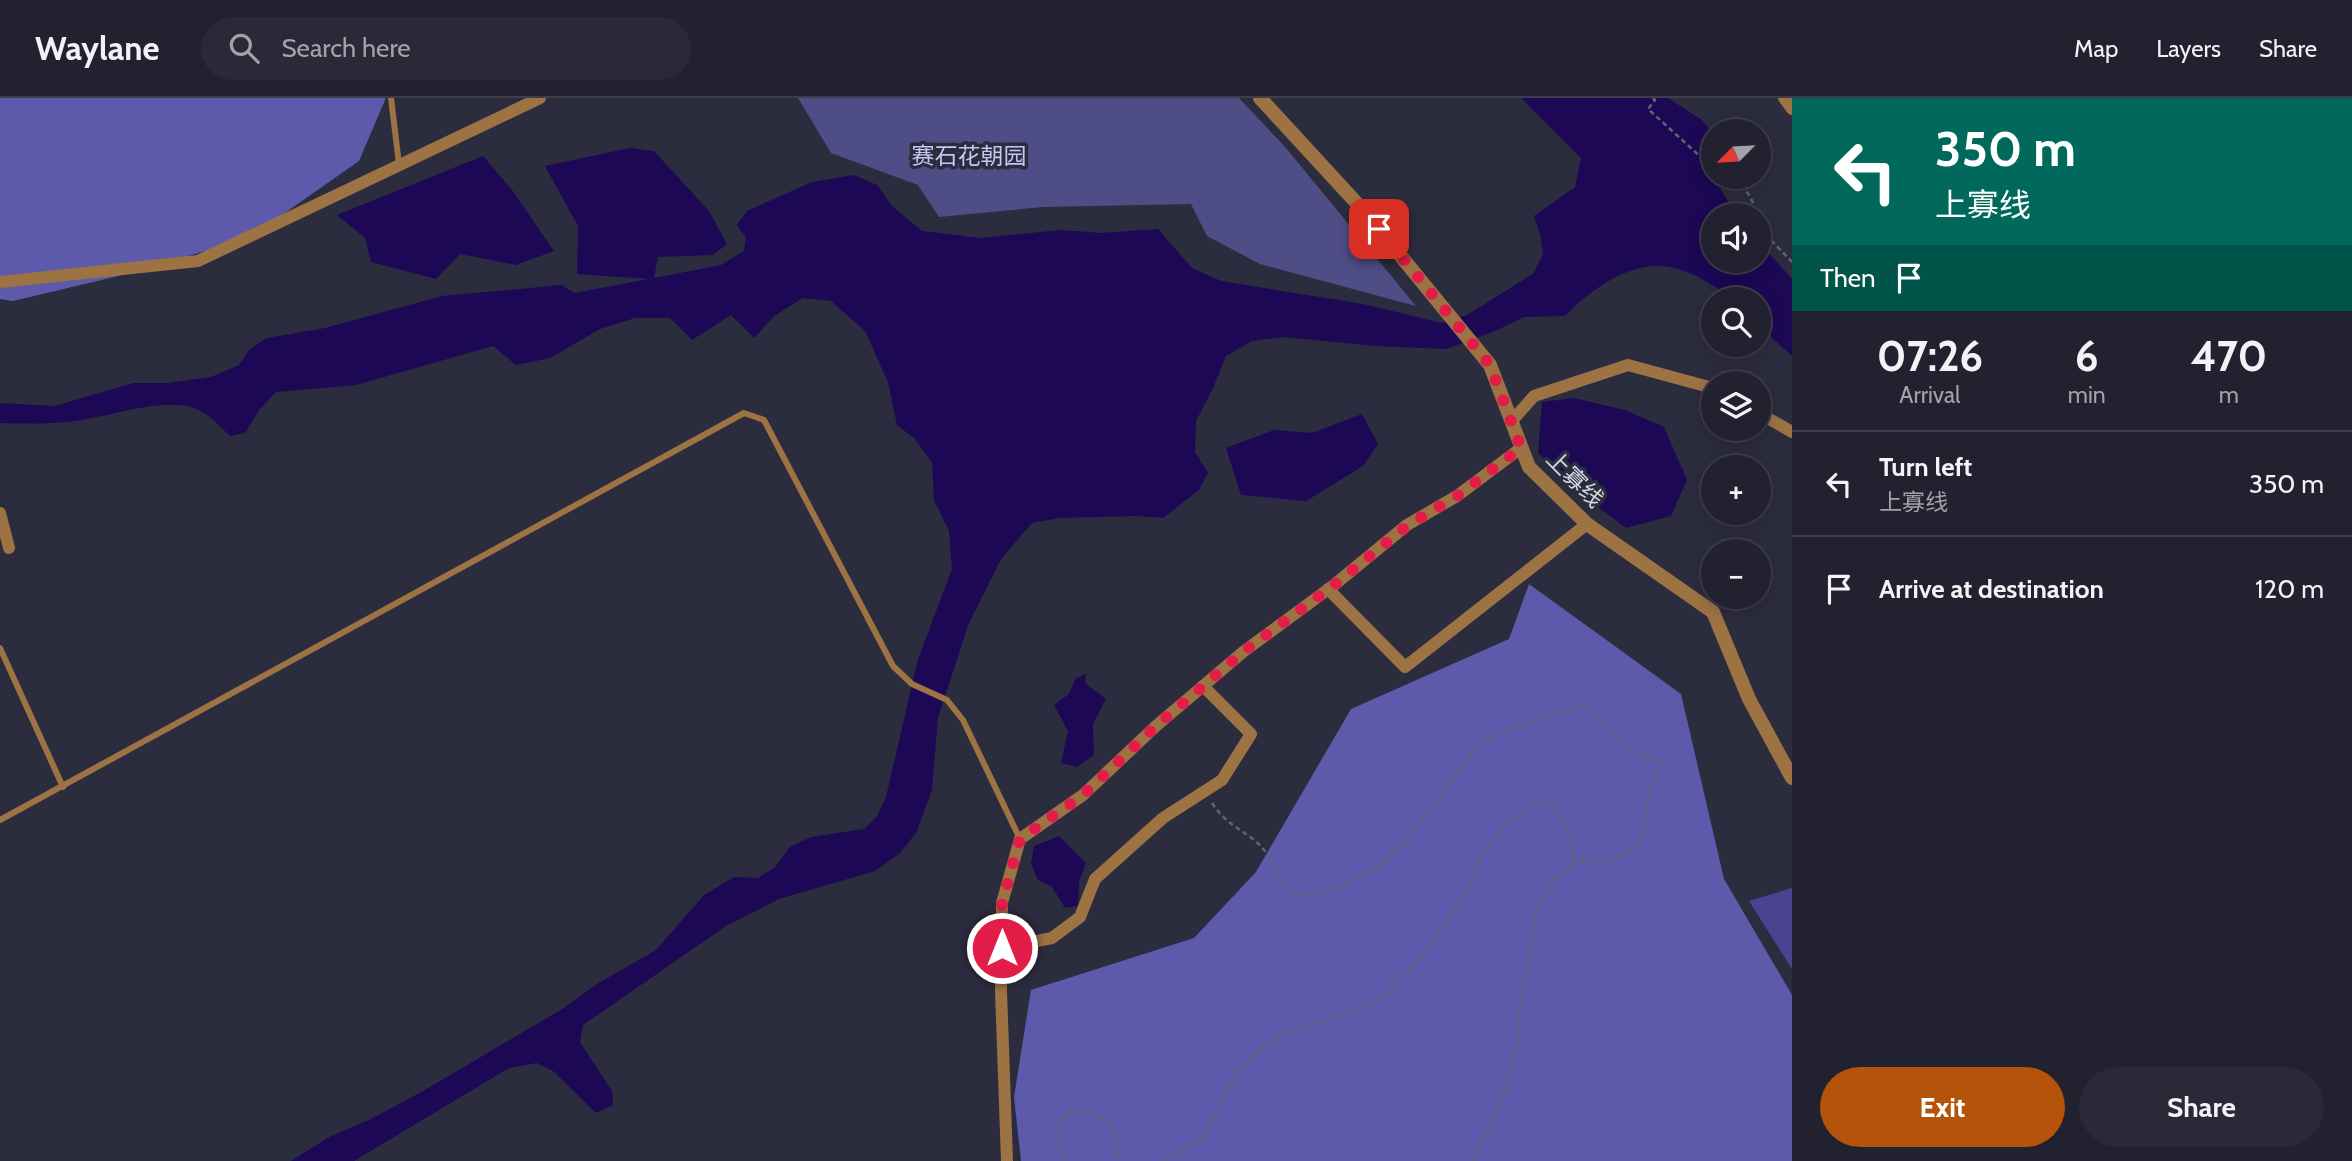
<!DOCTYPE html>
<html lang="en">
<head>
<meta charset="utf-8">
<style>
	body { margin:0; font-family:Cabin,"Noto Sans SC",sans-serif; background:#292937; color:#f1f3f6; height:100vh; display:flex; flex-direction:column; font-size:26px; white-space:nowrap }
	* { box-sizing:border-box; margin:0 }
	p { font-size:23px; color:#a2a3aa }
	.icon { flex:none; width:38px; height:38px; fill:none; stroke:currentColor; stroke-width:2; stroke-linecap:round; stroke-linejoin:round }
	.map { position:relative; flex:1; overflow:hidden }
	.sheet { display:flex; flex-direction:column; background:#21212f; width:560px }
	.sheet>* { flex:none }
	.hud { background:#00695c; color:#fff; overflow:hidden }
	.needle { width:46px; rotate:246deg }
	.controls { position:absolute; left:1701px; top:21px; display:grid; gap:14px }
	.controls a { display:grid; place-items:center; width:70px; height:70px; border-radius:50%; background:#21212f; box-shadow:0 4px 18px #0003,0 0 0 2px #3e3e4b; font-size:35px }
	.pin { position:absolute; display:grid; place-items:center; width:60px; height:60px; color:#fff; margin:-30px; border-radius:14px; box-shadow:0 4px 10px #0006 }
	.me { position:absolute; width:77px; margin:-38px; rotate:0deg; stroke-linejoin:round; filter:drop-shadow(0 0 5px #0008) }
	.turn { display:flex; align-items:center; gap:24px; height:147px; padding:0 28px; font-size:32px }
	.turn .icon { width:91px; height:91px; stroke-width:2.5 }
	.turn b { display:block; font-size:49px; line-height:60px }
	.then { display:flex; align-items:center; height:66px; padding:0 28px; background:#0003; gap:14px; font-size:26px }
	.eta { display:flex; justify-content:space-evenly; align-items:center; height:119px; text-align:center }
	.eta b { font-size:42px; font-weight:700; line-height:49px }
	.primary-button { display:flex; gap:14px; margin-top:auto; padding:14px 28px }
	.primary-button a { flex:1; height:80px; border-radius:42px; background:#b45309; color:#fff; font-size:28px; font-weight:700; line-height:80px; text-align:center }
	.primary-button a+a { background:#292937; color:#f1f3f6 }
	ul { padding:0; list-style:none }
	li { display:flex; align-items:center; gap:21px; height:105px; padding:0 28px; border-top:2px solid #3e3e4b }
	li div { flex:1 }
	li b { display:block; font-size:26px }
	li em { font-style:normal }
	header { display:flex; align-items:center; gap:42px; box-sizing:border-box; height:98px; padding:0 35px; background:#21212f; border-bottom:2px solid #3e3e4b }
	header strong { font-size:33px }
	nav { display:flex; gap:38px; margin-inline-start:auto; font-size:24px }
	.search { width:490px; height:63px; background:#292937; display:flex; align-items:center; gap:18px; box-sizing:border-box; padding:0 24px; border-radius:38px; color:#a2a3aa; font-size:26px }
	main { display:flex; flex:1; min-height:0 }
	.map>svg:first-child { display:block }
	.green { fill:#4f4d86 }
	.forest { fill:#5e5aab }
	.water { fill:#1c0855 }
	.building { fill:#494391 }
	.lines { fill:none; stroke-linecap:round; stroke-linejoin:round }
	.path { stroke:#626373; stroke-width:2.5; stroke-dasharray:5 3.5; stroke-linecap:butt }
	.service { stroke:#9d7343; stroke-width:6 }
	.minor { stroke:#9d7343; stroke-width:12 }
	.tertiary { stroke:#9d7343; stroke-width:14 }
	.route { stroke:#e11d48; stroke-width:12; stroke-dasharray:0 21.6 }
	.labels { text-anchor:middle; dominant-baseline:central; stroke-width:7; stroke-linejoin:round; paint-order:stroke }
	.park-label { font-size:23px; fill:#c5c6f3; stroke:#2c2c3f }
	.street-label { font-size:23px; fill:#d7d8e4; stroke:#2c2c3f }
</style>
</head>
<body>
<header>
<strong>Waylane</strong>
<div class="search"><svg class="icon" aria-label="search" viewBox="0 0 24 24"><circle cx="10" cy="10" r="6"/><path d="M15 15l6 6"/></svg>Search here</div>
<nav><a>Map</a><a>Layers</a><a>Share</a></nav>
</header>
<main>
<div class="map">
<svg width="1792" height="1063" viewBox="0 0 1792 1063">
	<rect width="100%" height="100%" fill="#2c2c3f"/>
	<path class="green" d="M798 0H1239L1286 50 1416 208 1260 166 1207 138 1191 106 1043 109 939 119 918 87 831 55Z"/>
	<g class="forest">
		<path d="M0 0H385V2L359 63 249 140 131 175 13 203 0 201Z"/>
		<path d="M1529 486 1681 596 1724 781 1792 897V1063H1021L1014 999 1031 892 1194 840 1256 774 1351 611 1509 541Z"/>
	</g>
	<g class="water">
		<path d="M1521 0H1668L1702 22 1713 36V79H1722L1721 92 1736 117H1713V163H1759V144L1792 181V258L1759 228V201H1731L1727 196C1713 188 1699 178 1684 173 1640 155 1594 188 1565 218L1524 219 1493 234 1446 251 1376 248 1284 239 1252 243 1226 258 1213 290 1196 323 1195 354 1208 375 1199 392 1163 420 1137 418 1059 420 1032 425 1001 461 969 525 938 619 932 692 916 735 900 755 875 773 779 801 726 828 583 927 580 944 612 993 613 1007 596 1015 553 973 537 965 509 970 354 1063H291L331 1038 371 1021 423 993 564 910 597 886 656 852 704 797 734 779 758 780 775 769 790 749 811 739 864 731 877 718 886 699 918 561 952 471 949 433 934 402 932 365 914 340 897 327 888 284 865 233 831 203 803 200 774 218 754 240 731 217 692 242 670 220H635L600 231 550 260 516 267 493 248 356 287 276 294 259 312 245 335 230 338C220 328 210 317 197 311 163 298 111 319 75 323 51 326 24 326 0 325V305L55 308 133 285H168L211 279 239 267 250 251 267 240 325 230 442 198 562 187 574 195 649 181 577 176 578 128 545 68 630 50 654 53 709 113 727 146 713 157 658 159 654 180 721 167 744 153 746 140 737 127 747 113 812 84 854 77 877 87 892 108 922 133 980 140 1061 132 1101 135 1158 131 1192 170 1221 183 1363 206 1442 225 1467 217 1533 176 1543 156 1540 136 1534 118 1575 89 1581 60Z"/>
		<path d="M483 58 512 92 554 153 516 167 460 156 436 181 371 164 365 140 337 117Z"/>
		<path d="M1574 300 1625 312 1664 329 1687 382 1671 418 1626 430 1570 388 1538 355 1542 304Z"/>
		<path d="M1362 316 1378 346 1363 368 1306 403 1241 397 1226 350 1274 332 1312 335Z"/>
		<path d="M1086 576 1085 585 1106 601 1093 626 1094 657 1077 669 1061 665 1068 633 1054 607 1069 596 1076 580Z"/>
		<path d="M1059 738 1086 765 1079 784 1078 808 1065 810 1052 789 1038 782 1031 766 1034 748Z"/>
	</g>
	<path class="building" d="M1792 790V871L1749 803Z"/>
	<g class="lines">
		<g class="path">
			<path d="M1653 0 1655 2 1648 11 1713 70"/>
			<path d="M1717 79 1725 86C1749 87 1749 97 1758 117"/>
			<path d="M1759 120 1770 141 1792 164"/>
			<path d="M1212 705C1225 724 1235 728 1253 741 1269 753 1278 775 1286 792L1300 796 1330 792 1379 769 1406 743 1439 701 1473 652 1489 641 1545 618 1574 612 1585 604C1604 634 1628 652 1661 665 1656 677 1650 689 1647 701 1644 711 1647 722 1644 733 1637 762 1599 765 1576 763"/>
			<path d="M1064 1063C1059 1045 1057 1031 1066 1014 1103 1008 1118 1027 1118 1063"/>
			<path d="M1163 1063 1191 1047 1206 1036 1239 971 1252 958 1286 935 1364 911 1384 897 1416 865 1445 825 1465 796 1482 756 1499 735 1517 716 1537 703 1548 704C1563 719 1575 742 1574 763L1555 782 1536 813 1531 852 1519 914 1518 942 1508 977 1506 992 1474 1063"/>
		</g>
		<g class="service">
			<path d="M391 0 399 66"/>
			<path d="M0 550 63 689"/>
			<path d="M0 722 744 315 764 322 893 568 912 586 947 602 963 622 1020 741"/>
		</g>
		<g class="minor">
			<path d="M1784 0 1792 11"/>
			<path d="M0 184 198 163 540 0"/>
			<path d="M1759 315 1792 334"/>
			<path d="M1511 324 1534 298 1628 267 1713 290"/>
			<path d="M0 415 9 450"/>
			<path d="M1328 491 1405 569 1587 426"/>
			<path d="M1002 850 1052 840 1080 819 1095 781 1163 720 1222 682 1251 636 1203 588"/>
			<path d="M1007 1063 1001 893 1002 805 1020 741 1083 697 1156 628 1243 554 1334 487 1407 427 1457 398 1521 350"/>
		</g>
		<path class="tertiary" d="M1260 0 1363 112 1490 267 1529 369 1587 426 1713 514 1749 601 1792 680"/>
	</g>
	<g class="lines">
		<path class="route" d="M1002 850V805L1020 741 1083 697 1156 628 1243 554 1334 487 1407 428 1457 398 1521 350 1490 267 1379 131"/>
	</g>
	<g class="labels">
		<g class="park-label">
			<text x="969" y="58">赛石花朝园</text>
		</g>
		<g class="street-label">
			<text transform="translate(1575 381) rotate(45)">上寡线</text>
		</g>
	</g>
</svg>
<div class="controls">
<a><svg class="needle" viewBox="-14 -14 28 28"><path d="M0-13l5 13h-10z" fill="#e53935"/><path d="M0 13l5-13h-10z" fill="#a2a3aa"/></svg></a>
<a><svg class="icon" aria-label="sound" viewBox="0 0 24 24"><path d="M4 9h4l5-4v14l-5-4H4zM17 9q2 3 0 6"/></svg></a>
<a><svg class="icon" aria-label="search" viewBox="0 0 24 24"><circle cx="10" cy="10" r="6"/><path d="M15 15l6 6"/></svg></a>
<a><svg class="icon" aria-label="layers" viewBox="0 0 24 24"><path d="M12 4l9 5-9 5-9-5zM3 14l9 5 9-5"/></svg></a>
<a>+</a>
<a>−</a>
</div>
<div class="pin" style="left:1379px;top:131px;background:#d93025"><svg class="icon" aria-label="arrive" viewBox="0 0 24 24"><path d="M6 21V4h12l-3 4 3 4H6"/></svg></div>
<svg class="me" style="left:1002px;top:850px" viewBox="-20 -20 40 40"><circle r="17" fill="#e11d48" stroke="#fff" stroke-width="3"/><path d="M0-11L8 9 0 5-8 9z" fill="#fff"/></svg>
</div>
<section class="sheet">
<div class="hud">
<div class="turn"><svg class="icon" aria-label="left" viewBox="0 0 24 24"><path d="M17 20v-9H6M10 6l-5 5 5 5"/></svg><div><b>350 m</b>上寡线</div></div>
<div class="then">Then<svg class="icon" aria-label="arrive" viewBox="0 0 24 24"><path d="M6 21V4h12l-3 4 3 4H6"/></svg></div>
</div>
<div class="eta">
<div><b>07:26</b><p>Arrival</p></div>
<div><b>6</b><p>min</p></div>
<div><b>470</b><p>m</p></div>
</div>
<ul>
<li><svg class="icon" aria-label="left" viewBox="0 0 24 24"><path d="M17 20v-9H6M10 6l-5 5 5 5"/></svg><div><b>Turn left</b><p>上寡线</p></div><em>350 m</em></li>
<li><svg class="icon" aria-label="arrive" viewBox="0 0 24 24"><path d="M6 21V4h12l-3 4 3 4H6"/></svg><div><b>Arrive at destination</b></div><em>120 m</em></li>
</ul>
<div class="primary-button"><a>Exit</a><a>Share</a></div>
</section>
</main>
</body>
</html>
